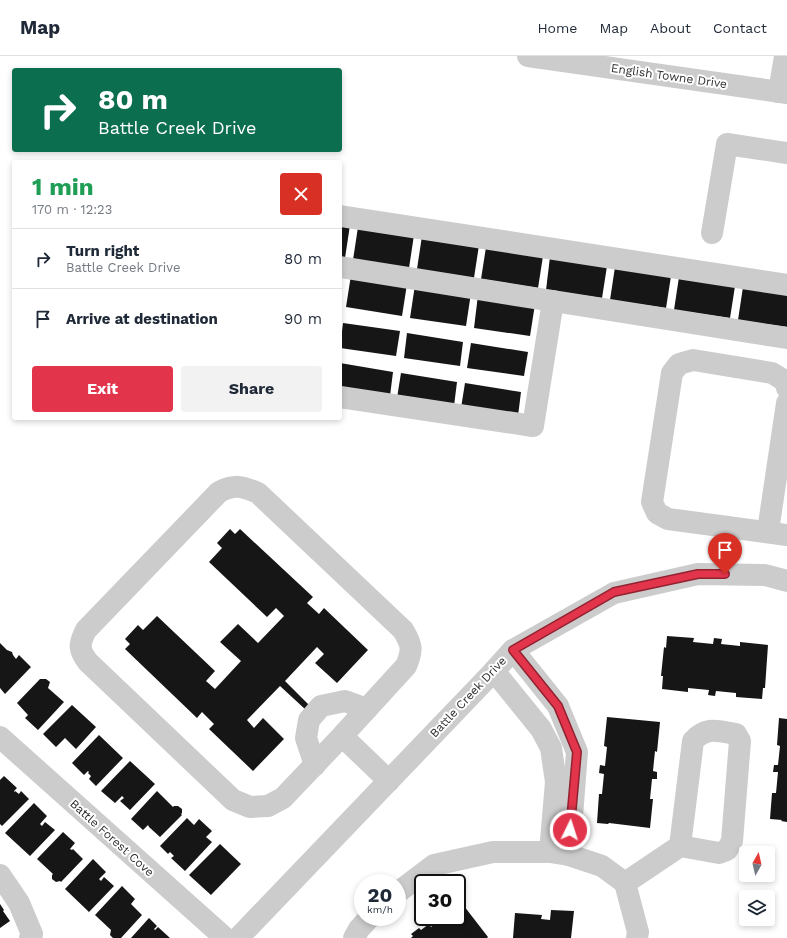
<!DOCTYPE html>
<html lang="en">
<head>
<meta charset="utf-8">
<style>
	body { margin:0; font-family:"Work Sans",sans-serif; background:#f2f2f3; color:#1f2937; height:100vh; display:flex; flex-direction:column; font-size:15px; white-space:nowrap }
	* { box-sizing:border-box; margin:0 }
	p { font-size:13px; color:#747a83 }
	.icon { flex:none; width:22px; height:22px; fill:none; stroke:currentColor; stroke-width:2; stroke-linecap:round; stroke-linejoin:round }
	.map { position:relative; flex:1; overflow:hidden }
	.drawer { position:absolute; left:12px; top:104px; width:330px; height:260px; display:flex; flex-direction:column; background:#fff; border-radius:4px; box-shadow:0 2px 6px #0003 }
	.drawer>* { flex:none }
	.banner { position:absolute; left:12px; top:12px; width:330px; height:84px; border-radius:4px; box-shadow:0 2px 6px #0003; background:#0b6e4f; color:#fff; overflow:hidden }
	.needle { width:26px; rotate:8deg }
	.fabs { position:absolute; left:739px; top:790px; display:grid; gap:8px }
	.fabs a { display:grid; place-items:center; width:36px; height:36px; border-radius:4px; background:#fff; box-shadow:0 2px 6px #0003; font-size:20px }
	.speed { position:absolute; left:354px; top:818px; display:flex; gap:8px; font-size:20px; font-weight:700; text-align:center }
	.speed>* { display:grid; place-content:center; width:52px; height:52px; border-radius:50%; background:#fff; box-shadow:0 2px 6px #0003; line-height:1 }
	.speed small { font-size:10px; font-weight:400 }
	.speed .limit { border:2px solid #111; border-radius:6px; background:#fff; color:#111 }
	.pin { position:absolute; display:grid; place-items:center; width:34px; height:34px; color:#fff; margin:-41px -17px; border-radius:50% 50% 50% 0; rotate:-45deg; box-shadow:0 0 4px #0007 }
	.pin .icon { rotate:45deg }
	.me { position:absolute; width:44px; margin:-22px; rotate:4deg; stroke-linejoin:round; filter:drop-shadow(0 0 3px #0008) }
	.turn { display:flex; align-items:center; gap:14px; height:84px; padding:0 20px; font-size:18px }
	.turn .icon { width:52px; height:52px; stroke-width:2.5 }
	.turn b { display:block; font-size:28px; line-height:34px }
	.round { display:grid; place-items:center; flex:none; width:42px; height:42px; border-radius:4px; background:#f2f2f3 }
	.headline { display:flex; align-items:center; justify-content:space-between; height:68px; padding:0 20px }
	h1 { font-size:24px; font-weight:700; line-height:30px; color:#1e9e55 }
	.cta { display:flex; gap:8px; margin-top:auto; padding:8px 20px }
	.cta a { flex:1; height:46px; border-radius:4px; background:#e2344b; color:#fff; font-size:16px; font-weight:700; line-height:46px; text-align:center }
	.cta a+a { background:#f2f2f3; color:#1f2937 }
	ul { padding:0; list-style:none }
	li { display:flex; align-items:center; gap:12px; height:60px; padding:0 20px; border-top:1px solid #e0e1e3 }
	li div { flex:1 }
	li b { display:block; font-size:15px }
	li em { font-style:normal }
	header { display:flex; align-items:center; gap:24px; box-sizing:border-box; height:56px; padding:0 20px; background:#fff; border-bottom:1px solid #e0e1e3 }
	header strong { font-size:19px }
	nav { display:flex; gap:22px; margin-inline-start:auto; font-size:14px }
	.map>svg:first-child { display:block }
	.building { fill:#161616 }
	.lines { fill:none; stroke-linecap:round; stroke-linejoin:round }
	.minor { stroke:#ccc; stroke-width:22 }
	.route-casing { stroke:#932231; stroke-width:10 }
	.route { stroke:#e2344b; stroke-width:7 }
	.labels { text-anchor:middle; dominant-baseline:central; stroke-width:4; stroke-linejoin:round; paint-order:stroke }
	.street-label { font-size:12px; fill:#2f2f2f; stroke:#fff }
</style>
</head>
<body>
<header>
<strong>Map</strong>
<nav><a>Home</a><a>Map</a><a>About</a><a>Contact</a></nav>
</header>
<div class="map">
<svg width="787" height="882" viewBox="0 0 787 882">
	<rect width="100%" height="100%" fill="#fff"/>
	<g class="building">
		<path d="M340 168 350 169 345 202 340 201Z"/>
		<path d="M358 171 414 179 409 212 353 204Z"/>
		<path d="M422 180 479 189 474 222 417 213Z"/>
		<path d="M486 191 543 200 538 232 481 223Z"/>
		<path d="M550 201 607 210 602 242 546 234Z"/>
		<path d="M615 211 671 220 666 252 610 244Z"/>
		<path d="M351 219 407 228 402 260 346 251Z"/>
		<path d="M679 221 735 230 730 262 674 254Z"/>
		<path d="M415 229 471 237 466 270 410 262Z"/>
		<path d="M743 231 787 238V271L738 264Z"/>
		<path d="M478 239 535 248 530 280 474 272Z"/>
		<path d="M343 267 400 275 396 300 340 292Z"/>
		<path d="M407 277 463 286 460 310 404 302Z"/>
		<path d="M471 287 528 296 524 320 467 312Z"/>
		<path d="M340 307 393 316 390 340 340 333Z"/>
		<path d="M401 317 457 326 454 350 397 342Z"/>
		<path d="M465 327 521 336 518 360 461 352Z"/>
		<path d="M230 473 235 478 240 473 313 541 307 547 319 558 324 552 368 594 337 627 315 607 324 598 317 591 285 625 310 650 306 654 280 630 247 664 254 672 263 662 284 683 253 715 209 673 214 668 202 656 197 662 125 593 130 588 125 583 138 569 143 574 157 560 215 615 206 625 215 633 241 605 220 586 238 568 258 587 284 560 276 552 267 561 209 506 222 492 217 487Z"/>
		<path d="M667 580 694 582 693 586 713 588 714 582 722 583 721 588 740 590V586L768 589 765 632H763L762 643 736 641V637L716 635 715 640 708 639 709 634 688 632V636L662 633 663 620H661L664 591 666 592Z"/>
		<path d="M0 587 7 594 12 596 13 599 16 603 19 599 31 611 5 638 0 632Z"/>
		<path d="M40 623H46L50 626 48 632 64 646 38 674 25 662 28 659 17 647Z"/>
		<path d="M72 649 96 671 76 693 65 682 56 691 43 678Z"/>
		<path d="M607 661 660 666 657 696 655 695 653 715 657 716V723H652L650 743H653L650 772 609 767 608 768 597 767 599 738H602L604 718 599 717 600 709 605 710 607 691 604 690Z"/>
		<path d="M779 662 787 663V766L781 765 782 764 770 763 772 737H776L778 716H773L774 709H778L780 690 777 689Z"/>
		<path d="M99 679 123 702 96 730 89 723 91 720 88 717 89 716 88 715 84 719 72 707Z"/>
		<path d="M130 705 155 728 130 754 120 745 124 742 122 740 115 747 101 735Z"/>
		<path d="M4 720 17 732 14 735V736L15 735 19 738 21 735 29 743 2 770 0 768V724Z"/>
		<path d="M157 735 173 751 174 750H178L182 753V757L181 758 182 759 160 781 149 771 148 769 143 774 131 763Z"/>
		<path d="M34 747 47 760 40 768 42 770 45 766 55 774 30 800 5 777Z"/>
		<path d="M187 762 194 769 199 763 212 775 206 781 212 786 185 815 171 802 174 800 170 796 168 798 160 790Z"/>
		<path d="M63 776 75 787 70 793 72 794 73 793 83 803 61 826 60 825 56 826 52 823V819L53 818 37 803Z"/>
		<path d="M220 788 241 808 211 839 189 819Z"/>
		<path d="M93 803 106 816 99 823 101 825 104 821 114 830 89 856 65 833Z"/>
		<path d="M122 830 135 843 131 848 142 859 121 882H113L110 879 111 874 95 859Z"/>
		<path d="M457 841 488 881 487 882H411L413 880 411 878 419 872 421 874 429 868 431 871 440 864 437 861H457Z"/>
		<path d="M0 848 4 854 3 855 10 865 0 872Z"/>
		<path d="M551 854 574 855 571 882H513L515 857 542 859 541 863 550 864Z"/>
		<path d="M149 862 157 870 154 873 155 874 158 871 170 882H131Z"/>
	</g>
	<g class="lines">
		<g class="minor">
			<path d="M528 0 787 37"/>
			<path d="M779 36 785 0"/>
			<path d="M340 160 787 229"/>
			<path d="M712 177 727 88 787 97"/>
			<path d="M340 211 553 245"/>
			<path d="M787 332 785 325 772 317 693 304 679 308 672 317 652 446 657 457 668 463 787 479"/>
			<path d="M340 341 533 370 553 245 787 282"/>
			<path d="M768 475 787 347"/>
			<path d="M513 594 558 650 577 696 569 799"/>
			<path d="M494 615 541 673 551 692 556 726 550 796"/>
			<path d="M342 680 283 742 268 750 250 751 233 744 88 606C78 593 79 588 86 574L219 436C235 428 242 430 258 437L403 574C412 589 413 594 406 610L342 680 389 725"/>
			<path d="M0 681 225 882"/>
			<path d="M315 709 306 682 309 664 321 650 345 645 367 653"/>
			<path d="M0 819 19 847 32 878 30 882"/>
			<path d="M625 827 680 790 693 685C706 670 718 675 736 678L740 685 732 785 727 794 719 797 680 790"/>
			<path d="M397 837 434 809 493 796H550L569 799 602 810 625 827 638 876 637 882"/>
			<path d="M238 882 494 615 513 594 614 537 698 518 765 519 787 525"/>
			<path d="M354 882 359 873 370 861"/>
		</g>
	</g>
	<g class="lines">
		<defs>
			<path id="route" d="M570 774 577 696 558 650 513 594 614 536 698 518H725"/>
		</defs>
		<use href="#route" class="route-casing"/>
		<use href="#route" class="route"/>
	</g>
	<g class="labels">
		<g class="street-label">
			<text transform="translate(669 20) rotate(8)">English Towne Drive</text>
			<text transform="translate(468 641) rotate(-47)">Battle Creek Drive</text>
			<text transform="translate(112 782) rotate(42)">Battle Forest Cove</text>
		</g>
	</g>
</svg>
<div class="fabs">
<a><svg class="needle" viewBox="-14 -14 28 28"><path d="M0-13l5 13h-10z" fill="#e53935"/><path d="M0 13l5-13h-10z" fill="#747a83"/></svg></a>
<a><svg class="icon" aria-label="layers" viewBox="0 0 24 24"><path d="M12 4l9 5-9 5-9-5zM3 14l9 5 9-5"/></svg></a>
</div>
<div class="speed"><div>20<small>km/h</small></div><div class="limit">30</div></div>
<div class="pin" style="left:725px;top:518px;background:#d93025"><svg class="icon" aria-label="arrive" viewBox="0 0 24 24"><path d="M6 21V4h12l-3 4 3 4H6"/></svg></div>
<svg class="me" style="left:570px;top:774px" viewBox="-20 -20 40 40"><circle r="17" fill="#e2344b" stroke="#fff" stroke-width="3"/><path d="M0-11L8 9 0 5-8 9z" fill="#fff"/></svg>
<div class="banner">
<div class="turn"><svg class="icon" aria-label="right" viewBox="0 0 24 24"><path d="M7 20v-9h11M14 6l5 5-5 5"/></svg><div><b>80 m</b>Battle Creek Drive</div></div>
</div>
<section class="drawer">
<div class="headline"><div><h1>1 min</h1><p>170 m · 12:23</p></div><a class="round" style="background:#d93025;color:#fff"><svg class="icon" aria-label="close" viewBox="0 0 24 24"><path d="M6 6l12 12M18 6L6 18"/></svg></a></div>
<ul>
<li><svg class="icon" aria-label="right" viewBox="0 0 24 24"><path d="M7 20v-9h11M14 6l5 5-5 5"/></svg><div><b>Turn right</b><p>Battle Creek Drive</p></div><em>80 m</em></li>
<li><svg class="icon" aria-label="arrive" viewBox="0 0 24 24"><path d="M6 21V4h12l-3 4 3 4H6"/></svg><div><b>Arrive at destination</b></div><em>90 m</em></li>
</ul>
<div class="cta"><a>Exit</a><a>Share</a></div>
</section>
</div>
</body>
</html>
